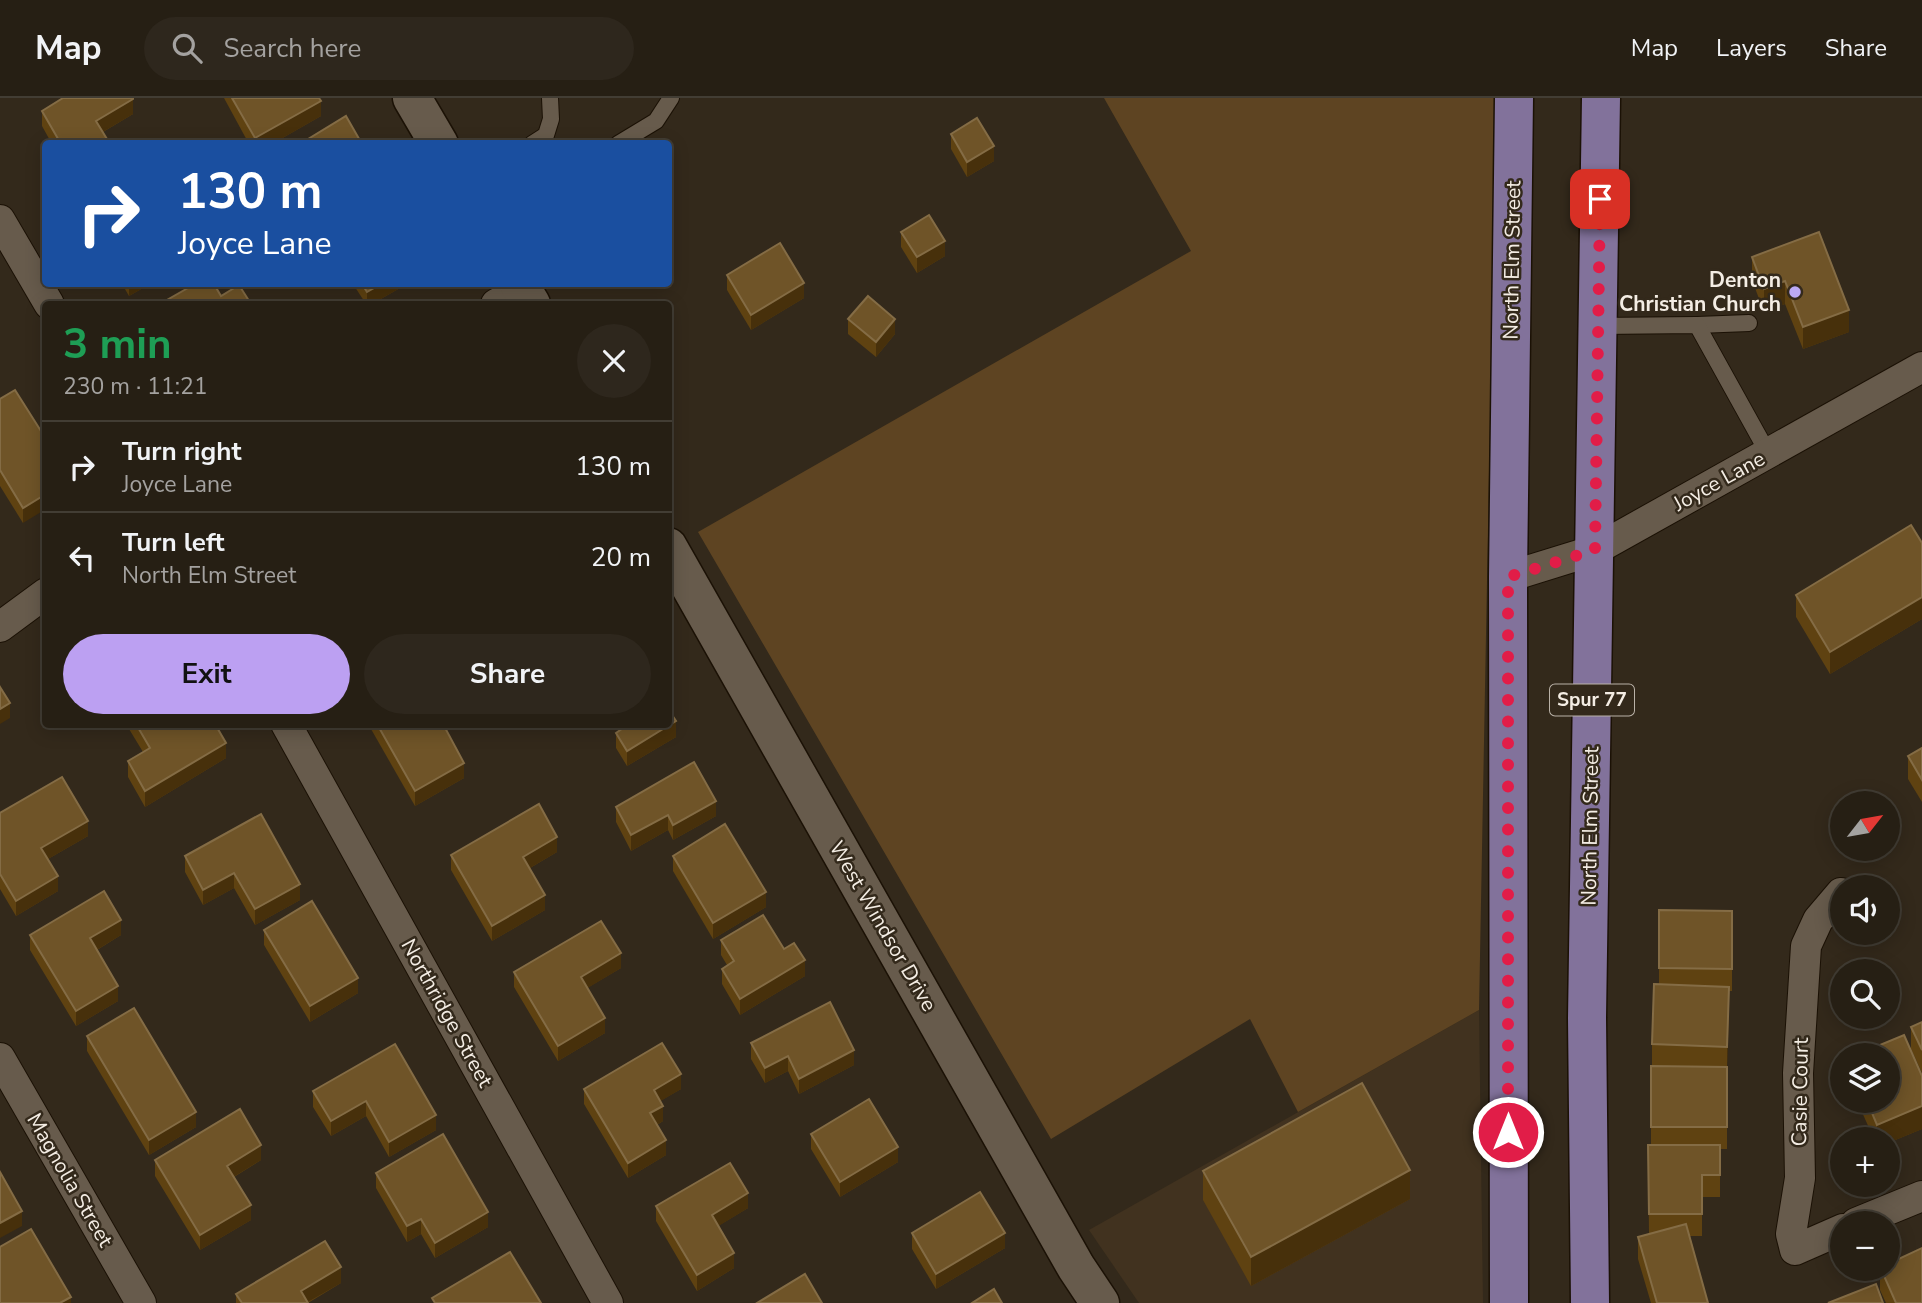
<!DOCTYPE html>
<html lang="en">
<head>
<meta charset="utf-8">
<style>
	body { margin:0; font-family:"Nunito Sans",sans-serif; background:#2e271d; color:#f1f3f6; height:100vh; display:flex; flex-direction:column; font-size:26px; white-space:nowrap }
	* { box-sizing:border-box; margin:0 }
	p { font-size:23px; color:#a4a2a0 }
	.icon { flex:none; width:38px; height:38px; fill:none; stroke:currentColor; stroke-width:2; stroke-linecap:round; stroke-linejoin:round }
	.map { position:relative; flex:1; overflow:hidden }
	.panel { position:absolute; left:42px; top:203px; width:630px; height:427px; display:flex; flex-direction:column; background:#261f14; border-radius:7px; box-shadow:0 4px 18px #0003,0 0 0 2px #423d34 }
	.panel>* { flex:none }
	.banner { position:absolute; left:42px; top:42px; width:630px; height:147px; border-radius:7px; box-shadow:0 4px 18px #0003,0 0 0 2px #423d34; background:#1a4fa0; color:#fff; overflow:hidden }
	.needle { width:46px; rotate:59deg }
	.buttons { position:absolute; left:1830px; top:693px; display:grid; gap:14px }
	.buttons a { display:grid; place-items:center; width:70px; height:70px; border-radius:50%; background:#261f14; box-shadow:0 4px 18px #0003,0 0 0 2px #423d34; font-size:35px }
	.pin { position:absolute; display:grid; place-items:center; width:60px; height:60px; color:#fff; margin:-30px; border-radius:14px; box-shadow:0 4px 10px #0006 }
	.me { position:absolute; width:77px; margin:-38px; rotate:0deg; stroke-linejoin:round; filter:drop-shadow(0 0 5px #0008) }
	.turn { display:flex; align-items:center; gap:24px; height:147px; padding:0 21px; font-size:32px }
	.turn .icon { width:91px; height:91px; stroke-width:2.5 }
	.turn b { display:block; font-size:49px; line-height:60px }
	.round { display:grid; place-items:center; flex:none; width:74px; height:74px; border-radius:37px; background:#2e271d }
	.summary { display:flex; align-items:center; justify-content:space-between; height:119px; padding:0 21px }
	h1 { font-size:42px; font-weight:700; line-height:52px; color:#1e9e55 }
	.button { display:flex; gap:14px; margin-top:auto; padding:14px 21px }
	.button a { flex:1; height:80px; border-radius:42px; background:#bca0f2; color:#111; font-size:28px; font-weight:700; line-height:80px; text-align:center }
	.button a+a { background:#2e271d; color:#f1f3f6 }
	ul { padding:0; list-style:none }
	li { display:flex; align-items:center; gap:21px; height:91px; padding:0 21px; border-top:2px solid #423d34 }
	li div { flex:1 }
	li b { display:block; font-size:26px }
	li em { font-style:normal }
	header { display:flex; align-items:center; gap:42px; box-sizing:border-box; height:98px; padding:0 35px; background:#261f14; border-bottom:2px solid #423d34 }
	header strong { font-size:33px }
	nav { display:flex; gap:38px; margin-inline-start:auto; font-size:24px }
	.search { width:490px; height:63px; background:#2e271d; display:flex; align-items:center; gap:18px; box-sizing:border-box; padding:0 24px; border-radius:38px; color:#a4a2a0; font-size:26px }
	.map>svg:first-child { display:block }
	.built { fill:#41321f }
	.green { fill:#5e4422 }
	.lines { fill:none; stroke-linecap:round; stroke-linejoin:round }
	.service-casing { stroke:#1b1105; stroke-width:18 }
	.minor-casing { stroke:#1b1105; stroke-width:32 }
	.tertiary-casing { stroke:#1b1105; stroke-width:41 }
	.primary-casing { stroke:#1b1105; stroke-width:41 }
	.service { stroke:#675b4c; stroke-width:16 }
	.minor { stroke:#675b4c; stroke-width:30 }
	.tertiary { stroke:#675b4c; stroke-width:38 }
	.primary { stroke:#82729b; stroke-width:38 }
	.wall { fill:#5f4211 }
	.shaded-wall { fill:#47300b }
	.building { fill:#6f5428; stroke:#846c45; stroke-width:2 }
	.route { stroke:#e11d48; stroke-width:12; stroke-dasharray:0 21.6 }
	.poi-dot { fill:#bbaaf6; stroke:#33291b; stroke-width:2.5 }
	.labels { text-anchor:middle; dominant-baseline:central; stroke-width:5; stroke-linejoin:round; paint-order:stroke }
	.shield { fill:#33291b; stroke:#bab2a8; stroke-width:2 }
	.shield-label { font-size:19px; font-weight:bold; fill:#f4ede4 }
	.street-label { font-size:21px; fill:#f4ede4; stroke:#33291b }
	.poi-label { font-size:21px; font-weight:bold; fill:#f4ede4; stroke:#33291b; text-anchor:end }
</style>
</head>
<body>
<header>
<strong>Map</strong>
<div class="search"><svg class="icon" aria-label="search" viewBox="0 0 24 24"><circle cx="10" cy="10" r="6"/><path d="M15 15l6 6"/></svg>Search here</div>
<nav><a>Map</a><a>Layers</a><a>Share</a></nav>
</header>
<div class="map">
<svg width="1922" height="1205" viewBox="0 0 1922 1205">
	<rect width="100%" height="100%" fill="#33291b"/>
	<path class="built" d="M1479 912 1483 1205H1139L1089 1132Z"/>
	<path class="green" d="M1104 0H1496L1479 912 1298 1014 1250 921 1051 1041 698 434 1191 153Z"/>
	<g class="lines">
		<defs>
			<g id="service">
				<path d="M532 46 546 37 551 21 550 0"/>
				<path d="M618 46 656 23 671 0"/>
				<path d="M1697 227 1749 225"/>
				<path d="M1598 228 1697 227 1768 355"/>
			</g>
			<g id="minor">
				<path d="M0 122 49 206"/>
				<path d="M496 206 522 192"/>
				<path d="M1508 479 1595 452 1922 269"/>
				<path d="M0 529 46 495"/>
				<path d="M286 626 608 1205"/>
				<path d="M1841 795 1818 822 1806 848 1798 975 1800 1080 1791 1136 1795 1152 1843 1131"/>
				<path d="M0 960 141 1205"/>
				<path d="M1856 1125 1922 1098"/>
			</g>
			<g id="tertiary">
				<path d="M412 0 439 46"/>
				<path d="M519 186 531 206"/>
				<path d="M668 449 1076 1169 1100 1205"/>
			</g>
			<g id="primary">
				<path d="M1509 1205 1508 479 1514 0"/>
				<path d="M1590 1205 1587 920 1601 0"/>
			</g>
		</defs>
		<use href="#service" class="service-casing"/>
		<use href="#minor" class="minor-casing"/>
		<use href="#tertiary" class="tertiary-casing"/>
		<use href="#primary" class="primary-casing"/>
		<use href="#service" class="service"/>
		<use href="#minor" class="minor"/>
		<use href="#tertiary" class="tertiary"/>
		<use href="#primary" class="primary"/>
	</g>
	<g class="wall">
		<path d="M224 0H319L321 18 272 46H249Z"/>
		<path d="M42 13 133 16 103 34 110 46H52L42 28Z"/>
		<path d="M951 36 994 63 967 79 951 51Z"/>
		<path d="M901 134 945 158 917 175 901 149Z"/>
		<path d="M1819 134 1849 234 1803 251 1785 206 1764 214 1752 182V159Z"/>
		<path d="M727 177 804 200 751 232 727 192Z"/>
		<path d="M122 186H150L129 198Z"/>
		<path d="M353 186H407L372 206H366Z"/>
		<path d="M848 221 895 236 876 259 848 236Z"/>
		<path d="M0 301 46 341 23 425 0 388Z"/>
		<path d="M1922 445V521L1830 576 1796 519V497Z"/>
		<path d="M126 626H215L226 660 145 709 128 679V663L143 654Z"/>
		<path d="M371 626H443L464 680 415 708 371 631Z"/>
		<path d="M627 626H668L676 639 627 668 616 650V635L628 627Z"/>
		<path d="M1922 650V704L1908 681V658Z"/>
		<path d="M616 709 716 718 673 742 668 732 631 753 616 724Z"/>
		<path d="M0 715 88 738 48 761 58 793 16 818 0 791Z"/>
		<path d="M261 716 300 802 255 827 234 790 203 807 185 774V758Z"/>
		<path d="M557 754 530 770 545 812 492 843 451 772V757Z"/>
		<path d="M673 758 766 809 713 841 673 773Z"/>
		<path d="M1732 813V893H1729L1727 969V1051H1720V1099H1702V1138H1690L1708 1205H1651L1638 1161V1139L1649 1136 1648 1047H1651V968H1652V946L1659 886V870Z"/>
		<path d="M264 832 358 895 310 924 264 847Z"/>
		<path d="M30 837H121L97 852 118 903 76 928 30 852Z"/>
		<path d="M721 842 784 851 805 878 740 917 722 886V871L727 867 721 857Z"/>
		<path d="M621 870 587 890 605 935 558 963 514 889V874Z"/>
		<path d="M1922 924V975L1911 951V929Z"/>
		<path d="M87 938 196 1029 149 1057 87 953Z"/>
		<path d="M751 945 854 967 799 996 788 973 765 985 751 961Z"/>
		<path d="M395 946 436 1032 389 1059 366 1018 331 1038 313 1009V993Z"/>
		<path d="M1922 978V1031L1888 1045V1041H1874L1857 1003H1888Z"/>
		<path d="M584 991H681L660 1003 663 1023 657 1027 666 1057 628 1080 584 1006Z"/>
		<path d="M811 1036 898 1064 840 1099 811 1051Z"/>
		<path d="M155 1062H261L234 1079 251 1122 200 1152 155 1078Z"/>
		<path d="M1203 1073 1410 1101 1251 1188 1203 1102Z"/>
		<path d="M376 1075 488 1129 435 1160 421 1136 407 1144 376 1090Z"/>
		<path d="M656 1108 748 1110 718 1128 734 1170 697 1193 656 1123Z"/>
		<path d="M912 1135 1005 1150 936 1191 912 1151Z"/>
		<path d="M1880 1171H1888L1922 1205H1886L1880 1192Z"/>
		<path d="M341 1185 308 1205H236V1196Z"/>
	</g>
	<g class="shaded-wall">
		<path d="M133 1V16L96 38V23Z"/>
		<path d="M321 3V18L272 46H255V40Z"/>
		<path d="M994 48V63L967 79V64Z"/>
		<path d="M945 143V158L917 175V159Z"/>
		<path d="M1785 183V206L1764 214V191Z"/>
		<path d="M804 185V200L751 232V217Z"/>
		<path d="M129 186H150L129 198Z"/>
		<path d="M381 186H407L372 206H367V194Z"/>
		<path d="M1849 212V234L1803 251V229Z"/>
		<path d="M895 221V236L876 259V244Z"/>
		<path d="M46 396V411L23 425V410Z"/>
		<path d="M1922 499V521L1830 576V554Z"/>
		<path d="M10 605V620L0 626V611Z"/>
		<path d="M676 623V639L627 668V653Z"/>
		<path d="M226 645V660L145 709V693Z"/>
		<path d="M464 665V680L415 708V693Z"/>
		<path d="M716 703V718L673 742V727Z"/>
		<path d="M668 717V732L631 753V737Z"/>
		<path d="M88 723V738L41 765V750Z"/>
		<path d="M557 739V754L523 774V759Z"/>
		<path d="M234 775V790L203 807V792Z"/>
		<path d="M58 778V793L16 818V803Z"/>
		<path d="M300 786V802L255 827V811Z"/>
		<path d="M766 794V809L713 841V825Z"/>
		<path d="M545 797V812L492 843V828Z"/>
		<path d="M121 822V837L90 856V840Z"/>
		<path d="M621 855V870L581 894V879Z"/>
		<path d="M805 862V878L740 917V901Z"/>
		<path d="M358 880V895L310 924V908Z"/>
		<path d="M118 888V903L76 928V913Z"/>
		<path d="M1729 889V912L1727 971V949Z"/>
		<path d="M605 920V935L558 963V948Z"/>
		<path d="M854 952V967L799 996V981Z"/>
		<path d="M788 958V973L765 985V970Z"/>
		<path d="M681 976V991L654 1007V992Z"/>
		<path d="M366 1003V1018L331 1038V1023Z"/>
		<path d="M663 1008V1023L650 1031V1015Z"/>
		<path d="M1922 1008V1031L1888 1045V1041H1877V1027Z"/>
		<path d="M196 1014V1029L149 1057V1042Z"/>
		<path d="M436 1017V1032L389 1059V1044Z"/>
		<path d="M666 1042V1057L628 1080V1065Z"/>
		<path d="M261 1047V1062L227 1083V1068Z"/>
		<path d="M898 1049V1064L840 1099V1084Z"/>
		<path d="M1410 1072V1101L1251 1188V1159Z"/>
		<path d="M748 1095V1110L712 1132V1117Z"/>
		<path d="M251 1107V1122L200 1152V1137Z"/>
		<path d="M22 1113V1128L0 1140V1125Z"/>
		<path d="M488 1114V1129L435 1160V1145Z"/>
		<path d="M421 1121V1136L407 1144V1128Z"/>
		<path d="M1005 1135V1150L936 1191V1176Z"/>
		<path d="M734 1155V1170L697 1193V1177Z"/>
		<path d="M341 1169V1185L306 1205 301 1193Z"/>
		<path d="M71 1199V1205H60Z"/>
	</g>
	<g class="building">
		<path d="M63 0H133V1L96 23 110 46H61L42 13Z"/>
		<path d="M232 0H319L321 3 255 40Z"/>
		<path d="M346 18 362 46H300Z"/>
		<path d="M977 20 994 48 967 64 951 36Z"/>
		<path d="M929 117 945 143 917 159 901 134Z"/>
		<path d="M1819 134 1849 212 1803 229 1785 183 1764 191 1752 159Z"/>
		<path d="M780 145 804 185 751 217 727 177Z"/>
		<path d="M195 186H214L221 198 239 187 251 206H160Z"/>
		<path d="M362 186H381L367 194Z"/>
		<path d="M868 198 895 221 876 244 848 221Z"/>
		<path d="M15 292 46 341V396L23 410 0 372V301Z"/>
		<path d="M1911 427 1922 445V499L1830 554 1796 497Z"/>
		<path d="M0 589 10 605 0 611Z"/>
		<path d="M668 611 676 623 627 653 616 635 629 626H668Z"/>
		<path d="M136 626H215L226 645 145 693 128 663 150 650Z"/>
		<path d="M377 626H443L464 665 415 693Z"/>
		<path d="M1922 650V682L1908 658Z"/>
		<path d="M694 664 716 703 673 727 668 717 631 737 616 709Z"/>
		<path d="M62 679 88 723 41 750 58 778 16 803 0 776V715Z"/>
		<path d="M539 706 557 739 523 759 545 797 492 828 451 757Z"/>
		<path d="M261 716 300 786 255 811 234 775 203 792 185 758Z"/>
		<path d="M725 726 766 794 713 825 673 758Z"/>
		<path d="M104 793 121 822 90 840 118 888 76 913 30 837Z"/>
		<path d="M312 803 358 880 310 908 264 832Z"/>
		<path d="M1659 812 1732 813V871L1659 870Z"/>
		<path d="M763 817 784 851 794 845 805 862 740 901 722 871 734 863 721 842Z"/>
		<path d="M601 823 621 855 581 879 605 920 558 948 514 874Z"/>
		<path d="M1654 886 1729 889 1727 949 1652 946Z"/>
		<path d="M830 904 854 952 799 981 788 958 765 970 751 945Z"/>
		<path d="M134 910 196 1014 149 1042 87 938Z"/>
		<path d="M1922 924V952L1911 929Z"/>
		<path d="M1904 937 1922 978V1008L1877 1027 1867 1003H1888V957H1856Z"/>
		<path d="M662 945 681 976 654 992 663 1008 650 1015 666 1042 628 1065 584 991Z"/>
		<path d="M395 946 436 1017 389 1044 366 1003 331 1023 313 993Z"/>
		<path d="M1651 968 1727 969V1029H1651Z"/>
		<path d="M1362 985 1410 1072 1251 1159 1203 1073Z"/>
		<path d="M869 1001 898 1049 840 1084 811 1036Z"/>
		<path d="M240 1011 261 1047 227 1068 251 1107 200 1137 155 1062Z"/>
		<path d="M443 1036 488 1114 435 1145 421 1121 407 1128 376 1075Z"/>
		<path d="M1648 1047H1720V1077H1702V1116H1649Z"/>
		<path d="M730 1065 748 1095 712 1117 734 1155 697 1177 656 1108Z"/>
		<path d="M0 1074 22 1113 0 1125Z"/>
		<path d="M980 1094 1005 1135 936 1176 912 1135Z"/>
		<path d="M1686 1126 1708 1205H1657L1638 1139Z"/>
		<path d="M31 1131 71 1199 60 1205H0V1149Z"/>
		<path d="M325 1143 341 1169 301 1193 308 1205H242L236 1196Z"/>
		<path d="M1922 1150V1205H1896L1881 1171H1888V1166Z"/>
		<path d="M510 1154 541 1205H435L432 1200Z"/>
		<path d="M805 1176 822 1205H757Z"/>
		<path d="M1876 1186 1883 1205H1828Z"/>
		<path d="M994 1191 1002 1205H972Z"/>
	</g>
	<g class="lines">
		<path class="route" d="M1508 1034V479L1595 452 1600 101"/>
	</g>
	<circle class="poi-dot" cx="1795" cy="194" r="7"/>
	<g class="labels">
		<rect class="shield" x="1550" y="586.5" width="84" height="31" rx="5"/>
		<g class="shield-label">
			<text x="1592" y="602">Spur 77</text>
		</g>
		<g class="street-label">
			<text transform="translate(1512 162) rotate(-89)">North Elm Street</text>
			<text transform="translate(1719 383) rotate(-29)">Joyce Lane</text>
			<text transform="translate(1590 728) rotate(-89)">North Elm Street</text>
			<text transform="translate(883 828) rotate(60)">West Windsor Drive</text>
			<text transform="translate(447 915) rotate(61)">Northridge Street</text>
			<text transform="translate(1800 994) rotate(-89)">Casie Court</text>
			<text transform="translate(70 1082) rotate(60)">Magnolia Street</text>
		</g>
		<g class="poi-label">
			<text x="1781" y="182">Denton<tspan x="1781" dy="24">Christian Church</tspan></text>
		</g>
	</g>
</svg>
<div class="buttons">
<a><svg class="needle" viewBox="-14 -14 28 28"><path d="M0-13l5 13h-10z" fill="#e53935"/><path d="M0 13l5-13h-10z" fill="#a4a2a0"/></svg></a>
<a><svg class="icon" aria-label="sound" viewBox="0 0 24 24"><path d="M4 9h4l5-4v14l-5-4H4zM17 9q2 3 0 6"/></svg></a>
<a><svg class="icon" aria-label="search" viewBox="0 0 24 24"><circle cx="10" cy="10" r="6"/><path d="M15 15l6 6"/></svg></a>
<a><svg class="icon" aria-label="layers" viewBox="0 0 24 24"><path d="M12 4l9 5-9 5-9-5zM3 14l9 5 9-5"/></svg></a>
<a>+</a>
<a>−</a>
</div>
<div class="pin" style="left:1600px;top:101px;background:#d93025"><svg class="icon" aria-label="arrive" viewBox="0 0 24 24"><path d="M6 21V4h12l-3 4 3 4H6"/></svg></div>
<svg class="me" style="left:1508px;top:1034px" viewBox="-20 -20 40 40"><circle r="17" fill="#e11d48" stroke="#fff" stroke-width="3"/><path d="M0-11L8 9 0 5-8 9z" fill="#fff"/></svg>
<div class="banner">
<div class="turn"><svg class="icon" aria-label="right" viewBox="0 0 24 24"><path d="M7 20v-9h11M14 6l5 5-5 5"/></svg><div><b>130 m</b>Joyce Lane</div></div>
</div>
<section class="panel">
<div class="summary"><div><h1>3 min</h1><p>230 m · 11:21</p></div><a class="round"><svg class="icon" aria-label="close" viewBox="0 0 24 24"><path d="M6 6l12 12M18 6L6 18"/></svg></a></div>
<ul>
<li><svg class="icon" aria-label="right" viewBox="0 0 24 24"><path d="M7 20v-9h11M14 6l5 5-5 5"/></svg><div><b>Turn right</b><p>Joyce Lane</p></div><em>130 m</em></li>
<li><svg class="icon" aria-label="left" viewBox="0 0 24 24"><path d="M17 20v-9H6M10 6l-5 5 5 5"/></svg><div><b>Turn left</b><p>North Elm Street</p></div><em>20 m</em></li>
</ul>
<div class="button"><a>Exit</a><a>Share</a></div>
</section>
</div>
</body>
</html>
